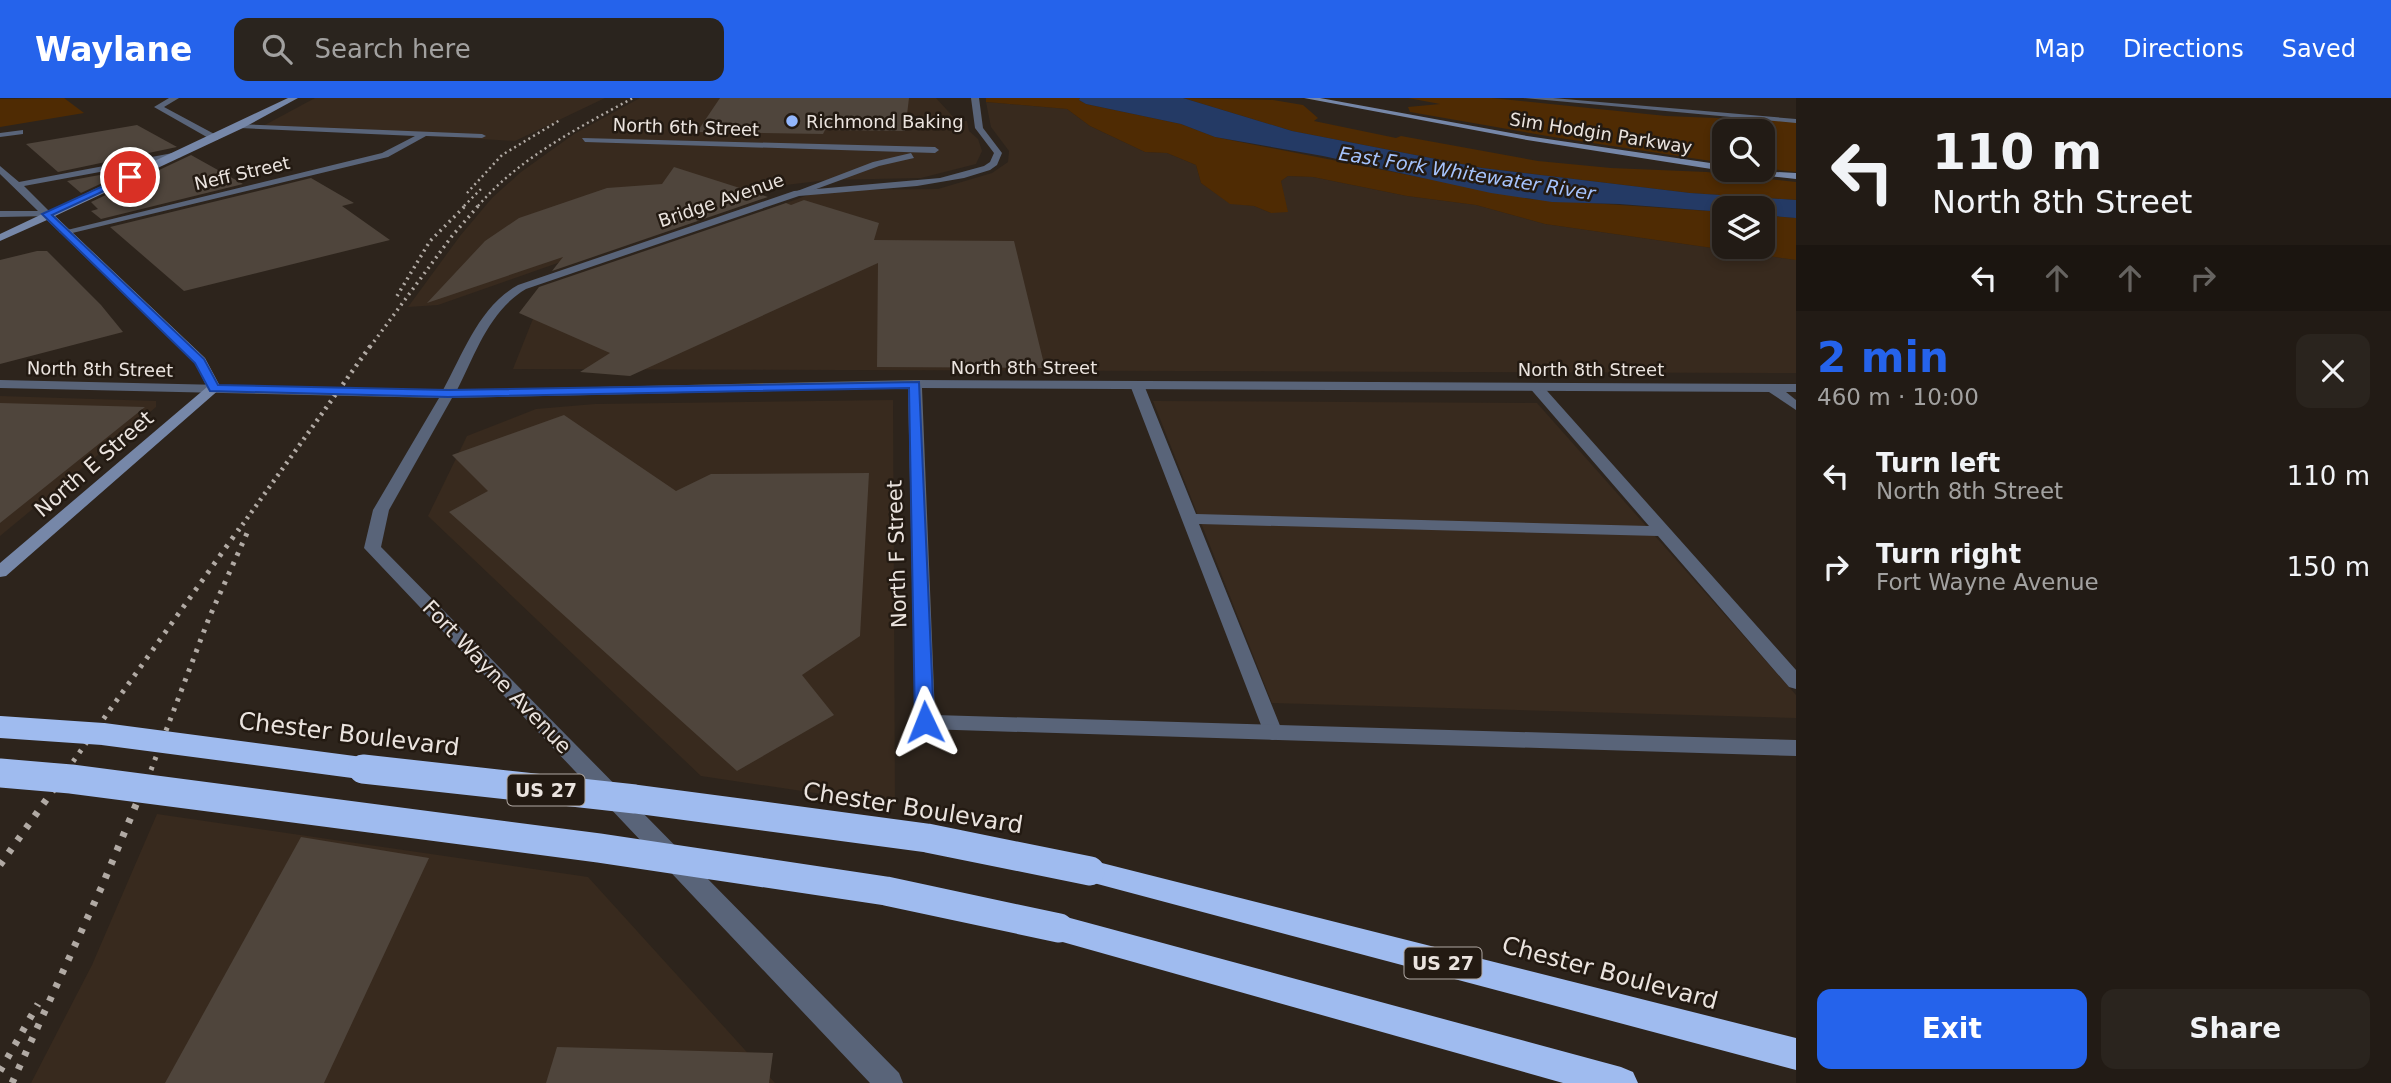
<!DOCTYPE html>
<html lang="en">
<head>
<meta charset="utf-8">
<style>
	body { margin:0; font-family:"DejaVu Sans",sans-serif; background:#2a241e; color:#f1f3f6; height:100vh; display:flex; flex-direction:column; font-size:26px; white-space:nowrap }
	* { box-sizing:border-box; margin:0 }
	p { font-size:23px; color:#a2a1a0 }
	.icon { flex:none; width:38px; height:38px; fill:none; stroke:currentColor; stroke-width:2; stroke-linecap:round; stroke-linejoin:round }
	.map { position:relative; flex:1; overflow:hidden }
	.details { display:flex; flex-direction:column; background:#221b15; width:595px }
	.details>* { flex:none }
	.hud { background:#221b15; color:#f1f3f6; overflow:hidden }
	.buttons { position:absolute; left:1712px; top:21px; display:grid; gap:14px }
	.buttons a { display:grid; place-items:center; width:63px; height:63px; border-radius:14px; background:#221b15; box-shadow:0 4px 10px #0003,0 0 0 2px #3f3934; font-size:35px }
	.pin { position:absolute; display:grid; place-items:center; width:60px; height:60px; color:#fff; margin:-30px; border:4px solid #fff; border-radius:50%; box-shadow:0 2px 7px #0007 }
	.me { position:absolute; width:77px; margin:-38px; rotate:358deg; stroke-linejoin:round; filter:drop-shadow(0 0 5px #0008) }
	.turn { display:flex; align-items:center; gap:24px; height:147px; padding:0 21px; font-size:32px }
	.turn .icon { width:91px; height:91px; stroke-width:2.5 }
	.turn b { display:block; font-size:49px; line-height:60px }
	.lanes { display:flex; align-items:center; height:66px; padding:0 21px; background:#0003; justify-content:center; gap:35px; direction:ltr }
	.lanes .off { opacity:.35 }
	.round { display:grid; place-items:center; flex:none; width:74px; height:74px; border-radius:14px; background:#2a241e }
	.head { display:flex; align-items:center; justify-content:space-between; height:119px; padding:0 21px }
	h1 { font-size:42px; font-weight:800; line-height:52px; color:#2563eb }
	.primary-button { display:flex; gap:14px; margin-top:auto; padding:14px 21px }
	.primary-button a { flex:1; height:80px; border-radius:14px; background:#2563eb; color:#fff; font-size:28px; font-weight:800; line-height:80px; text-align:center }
	.primary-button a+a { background:#2a241e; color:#f1f3f6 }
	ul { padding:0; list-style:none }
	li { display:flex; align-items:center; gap:21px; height:91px; padding:0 21px }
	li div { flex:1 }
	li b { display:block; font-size:26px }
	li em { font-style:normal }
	header { display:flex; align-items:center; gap:42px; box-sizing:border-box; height:98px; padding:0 35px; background:#2563eb; color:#fff }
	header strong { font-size:33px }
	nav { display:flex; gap:38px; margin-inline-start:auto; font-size:24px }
	.search { width:490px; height:63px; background:#2a241e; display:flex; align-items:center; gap:18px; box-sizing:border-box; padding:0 24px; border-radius:14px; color:#a2a1a0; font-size:26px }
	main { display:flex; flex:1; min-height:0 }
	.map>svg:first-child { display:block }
	.built { fill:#382a1e }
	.green { fill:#4f2b03 }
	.water { fill:#243a65 }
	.building { fill:#4f453c }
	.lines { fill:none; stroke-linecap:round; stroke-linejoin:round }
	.lane { fill:#596479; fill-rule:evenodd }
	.street { fill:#596479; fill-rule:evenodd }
	.secondary { fill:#7687a8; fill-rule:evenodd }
	.highway { fill:#9fbbef; fill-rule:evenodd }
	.rail-far4 { stroke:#b1aaa4; stroke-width:2.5; stroke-dasharray:2 3.5; stroke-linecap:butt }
	.rail-far3 { stroke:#b1aaa4; stroke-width:3.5; stroke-dasharray:2 4.5; stroke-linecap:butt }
	.rail-far2 { stroke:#b1aaa4; stroke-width:4.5; stroke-dasharray:2.5 5; stroke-linecap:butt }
	.rail-far1 { stroke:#b1aaa4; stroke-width:5; stroke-dasharray:3.5 7; stroke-linecap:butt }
	.rail { stroke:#b1aaa4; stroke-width:7; stroke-dasharray:5 10; stroke-linecap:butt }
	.highway-bridge-far1 { stroke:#9fbbef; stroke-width:22 }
	.highway-bridge { stroke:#9fbbef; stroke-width:29 }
	.route { fill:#2563eb; stroke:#184099; stroke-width:2 }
	.poi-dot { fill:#93b7fd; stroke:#231a12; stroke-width:2.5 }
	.labels { text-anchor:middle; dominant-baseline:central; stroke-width:5; stroke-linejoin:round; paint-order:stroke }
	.far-poi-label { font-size:18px; fill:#ebe4df; stroke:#231a12; text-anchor:start }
	.far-street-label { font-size:18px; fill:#ebe4df; stroke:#231a12 }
	.far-water-label { font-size:19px; font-style:italic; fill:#a5c3fd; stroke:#231a12 }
	.shield { fill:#231a12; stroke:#afa7a2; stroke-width:2 }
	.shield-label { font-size:19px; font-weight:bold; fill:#ebe4df }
	.street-label { font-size:21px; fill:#ebe4df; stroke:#231a12 }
	.near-street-label { font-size:24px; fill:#ebe4df; stroke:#231a12 }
</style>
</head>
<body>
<header>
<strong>Waylane</strong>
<div class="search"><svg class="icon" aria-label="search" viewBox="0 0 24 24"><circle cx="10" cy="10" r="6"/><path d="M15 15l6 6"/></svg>Search here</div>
<nav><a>Map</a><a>Directions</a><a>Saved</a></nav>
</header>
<main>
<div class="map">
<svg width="1796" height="985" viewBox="0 0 1796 985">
	<rect width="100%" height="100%" fill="#2d241c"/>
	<g class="built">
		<path d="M315 0H605L515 43 263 28Z"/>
		<path d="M640 0H936L957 23H967L969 33 978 41 982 53 976 66 921 80 828 82 777 88 438 207 408 209 460 138 492 100 521 74 574 36Z"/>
		<path d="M986 4 1067 11 1090 28 1145 54 1167 55 1196 67 1201 85 1230 105 1254 108 1271 115 1283 95 1281 83 1288 78 1313 79 1407 98 1476 107 1545 126 1796 162V275L513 271 544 193 822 92 938 91 992 75 1008 64 1009 53 991 29Z"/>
		<path d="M0 298 156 303V309L0 438Z"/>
		<path d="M893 302 895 707 701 678 428 418 467 338 536 311 595 306Z"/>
		<path d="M1153 303 1537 305 1796 597V620L1272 605Z"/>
		<path d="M157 716 588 779 775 985H31L92 867Z"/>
	</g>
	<g class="green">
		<path d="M64 0 84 15 0 29V1Z"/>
		<path d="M986 0H1080L1079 2 1086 6 1181 26 1215 39 1531 101 1724 114V149H1762V117L1796 120V162L1545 126 1476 107 1407 98 1313 79 1288 78 1281 83 1288 114 1271 115 1254 108 1230 106 1201 85 1196 67 1167 55 1145 54 1090 28 1067 11 986 4Z"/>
		<path d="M1183 0 1273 2 1303 7 1318 20 1314 23 1396 40 1401 38 1538 63 1611 70 1707 74 1796 84V102L1690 95 1482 70 1292 33Z"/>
		<path d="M1408 0H1492L1666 18 1796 23V74L1762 70V33H1724V65L1553 39 1410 14 1408 9 1440 6Z"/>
	</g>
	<path class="water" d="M1080 0H1183L1292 33 1482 70 1690 95 1796 102V120L1762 117V110H1724V114L1619 106 1552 104 1491 95 1323 58 1215 39 1181 26 1086 6 1079 2Z"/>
	<g class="building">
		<path d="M720 0H909L905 33 825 32 823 36 697 34Z"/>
		<path d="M137 27 177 49 58 74 26 46Z"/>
		<path d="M191 57 243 86 101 121 91 113 98 111 91 104Z"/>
		<path d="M674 69 768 99 552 173 563 159 427 205 485 143 519 120 607 90 662 86Z"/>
		<path d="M132 71 81 95 67 83Z"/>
		<path d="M311 80 354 105 342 108 390 142 184 193 110 129Z"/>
		<path d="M804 102 879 125 874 142 1014 143 1045 270 877 269 878 165 630 278 580 274 610 255 519 215 539 189 786 105 791 107Z"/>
		<path d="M37 153H47L101 207 123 234 0 266V162Z"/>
		<path d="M0 305 145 309 0 425Z"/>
		<path d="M564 317 676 393 711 376 869 375 860 538 802 577 834 617 737 673 449 414 488 393 452 357Z"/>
		<path d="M301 739 429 760 324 985H165Z"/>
		<path d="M557 949 773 955 769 985H546Z"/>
	</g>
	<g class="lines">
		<g class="lane">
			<path d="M169 0H179L164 9 218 38V42H212L154 9Z"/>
			<path d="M23 32V36L0 39V35Z"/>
			<path d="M582 40 935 49 939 52 935 55 585 44Z"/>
			<path d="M911 55 914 60 879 68 800 97 792 95 873 64Z"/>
			<path d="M1137 283 1144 287 1196 416 1649 428 1528 288 1530 285H1540L1796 572V591L1789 589 1658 438 1199 426 1283 635 1280 640 1273 642 1266 640 1130 287Z"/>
		</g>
		<g class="street">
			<path d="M971 0H979L983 30 1002 55 997 67 990 72 964 80 917 88 799 98 526 191C489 213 476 255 457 292L915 282 1796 286V294H1786L1796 302V312L1769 294 922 290 935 617 1796 642V658L925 631 918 629 915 624 908 290 452 300 389 412 381 449 899 975 903 985H870L364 450 373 412 439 300 0 290V282L443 292C464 254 479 209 518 187L794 93 940 80 984 68 990 64 994 55 975 30Z"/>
			<path d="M1523 0H1553L1796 21V25Z"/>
			<path d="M237 26 482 36 486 38 482 40 426 38 388 59 64 137 59 134 382 55 415 38 240 30Z"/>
			<path d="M178 54 181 59 24 88 50 114V118L0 119V113H38L0 76V68L19 84Z"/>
		</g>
		<g class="secondary">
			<path d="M288 0H298L243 30 55 118 205 260 221 290 6 478 0 479V465L207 289 195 265 47 122 0 143V136Z"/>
			<path d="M1304 0H1320L1527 38 1724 67V72H1727L1724 73 1527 42Z"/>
			<path d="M1735 72 1796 75V81L1739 75Z"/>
		</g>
		<g class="highway">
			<path d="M1090 762 1796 940V972L1090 784 1080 781 1076 773 1080 765Z"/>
			<path d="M1059 817 1621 969 1633 974 1638 985H1563L1059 843 1049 839 1044 830 1049 821Z"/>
		</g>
		<g class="rail-far4">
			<path d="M467 95 502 57 560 22"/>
			<path d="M464 108 483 89"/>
			<path d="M478 108C519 60 578 30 633 0"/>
		</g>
		<g class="rail-far3">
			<path d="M397 198 430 143 466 107"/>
			<path d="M370 249 452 138 479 107"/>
		</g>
		<path class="rail-far2" d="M238 433 371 247"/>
		<g class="rail-far1">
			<path d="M67 672 239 431"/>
			<path d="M151 672 209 520 248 433"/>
		</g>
		<g class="rail">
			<path d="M0 767 68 671"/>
			<path d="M0 973 38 906"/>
			<path d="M12 985 102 788 151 671"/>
		</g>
		<path class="highway-bridge-far1" d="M0 629 103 636 376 672"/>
		<g class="highway-bridge">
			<path d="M363 671 635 701 927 740 1090 773"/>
			<path d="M0 675 71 681 599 750 886 793 1059 830"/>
		</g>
	</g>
	<path class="route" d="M127 77 134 79 52 117 204 261 218 287 448 292 919 284 934 624 931 629H918L915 624 909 290 448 299 210 293 195 265 42 116Z"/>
	<circle class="poi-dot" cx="792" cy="23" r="7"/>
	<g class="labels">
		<g class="far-poi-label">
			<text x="806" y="23">Richmond Baking</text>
		</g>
		<g class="far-street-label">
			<text transform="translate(686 29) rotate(2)">North 6th Street</text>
			<text transform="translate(1601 35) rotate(9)">Sim Hodgin Parkway</text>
			<text transform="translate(242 75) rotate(-13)">Neff Street</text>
			<text transform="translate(721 102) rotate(-19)">Bridge Avenue</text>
			<text x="1024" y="269">North 8th Street</text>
			<text transform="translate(100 271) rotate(1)">North 8th Street</text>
			<text x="1591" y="271">North 8th Street</text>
		</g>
		<g class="far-water-label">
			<text transform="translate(1467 75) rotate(9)">East Fork Whitewater River</text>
		</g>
		<g class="shield">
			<rect x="507.5" y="676.5" width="77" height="31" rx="5"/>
			<rect x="1404.5" y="849.5" width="77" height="31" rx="5"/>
		</g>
		<g class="shield-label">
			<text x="546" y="692">US 27</text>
			<text x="1443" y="865">US 27</text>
		</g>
		<g class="street-label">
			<text transform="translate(94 366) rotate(-41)">North E Street</text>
			<text transform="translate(897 456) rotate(-92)">North F Street</text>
			<text transform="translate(497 579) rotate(46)">Fort Wayne Avenue</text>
		</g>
		<g class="near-street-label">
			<text transform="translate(349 636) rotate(7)">Chester Boulevard</text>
			<text transform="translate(913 710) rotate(9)">Chester Boulevard</text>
			<text transform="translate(1610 875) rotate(15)">Chester Boulevard</text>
		</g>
	</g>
</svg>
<div class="buttons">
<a><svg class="icon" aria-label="search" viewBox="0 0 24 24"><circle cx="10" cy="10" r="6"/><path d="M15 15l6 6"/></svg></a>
<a><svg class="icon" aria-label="layers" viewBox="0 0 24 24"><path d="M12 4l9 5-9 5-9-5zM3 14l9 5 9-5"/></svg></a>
</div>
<div class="pin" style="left:130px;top:79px;background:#d93025"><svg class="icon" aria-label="arrive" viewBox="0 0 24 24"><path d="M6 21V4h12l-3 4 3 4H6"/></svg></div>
<svg class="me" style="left:925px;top:624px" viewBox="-20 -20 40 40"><path d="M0-17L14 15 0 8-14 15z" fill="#2563eb" stroke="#fff" stroke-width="4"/></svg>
</div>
<section class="details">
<div class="hud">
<div class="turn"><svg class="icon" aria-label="left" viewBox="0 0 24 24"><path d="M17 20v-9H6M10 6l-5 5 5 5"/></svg><div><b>110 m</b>North 8th Street</div></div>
<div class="lanes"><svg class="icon" aria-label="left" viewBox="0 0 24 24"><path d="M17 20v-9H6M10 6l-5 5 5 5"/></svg><svg class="icon off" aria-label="ahead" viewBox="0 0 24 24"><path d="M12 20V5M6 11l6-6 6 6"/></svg><svg class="icon off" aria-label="ahead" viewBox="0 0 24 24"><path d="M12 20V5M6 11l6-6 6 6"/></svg><svg class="icon off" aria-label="right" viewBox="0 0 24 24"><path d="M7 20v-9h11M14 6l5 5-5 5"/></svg></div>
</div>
<div class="head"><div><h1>2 min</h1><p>460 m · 10:00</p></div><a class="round"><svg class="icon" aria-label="close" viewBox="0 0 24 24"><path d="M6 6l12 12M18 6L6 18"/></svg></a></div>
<ul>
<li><svg class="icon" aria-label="left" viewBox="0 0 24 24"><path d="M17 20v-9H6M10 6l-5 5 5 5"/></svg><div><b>Turn left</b><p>North 8th Street</p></div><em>110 m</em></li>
<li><svg class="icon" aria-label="right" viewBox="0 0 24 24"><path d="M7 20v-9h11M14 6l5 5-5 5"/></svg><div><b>Turn right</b><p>Fort Wayne Avenue</p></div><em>150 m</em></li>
</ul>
<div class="primary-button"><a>Exit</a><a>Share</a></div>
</section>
</main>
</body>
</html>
